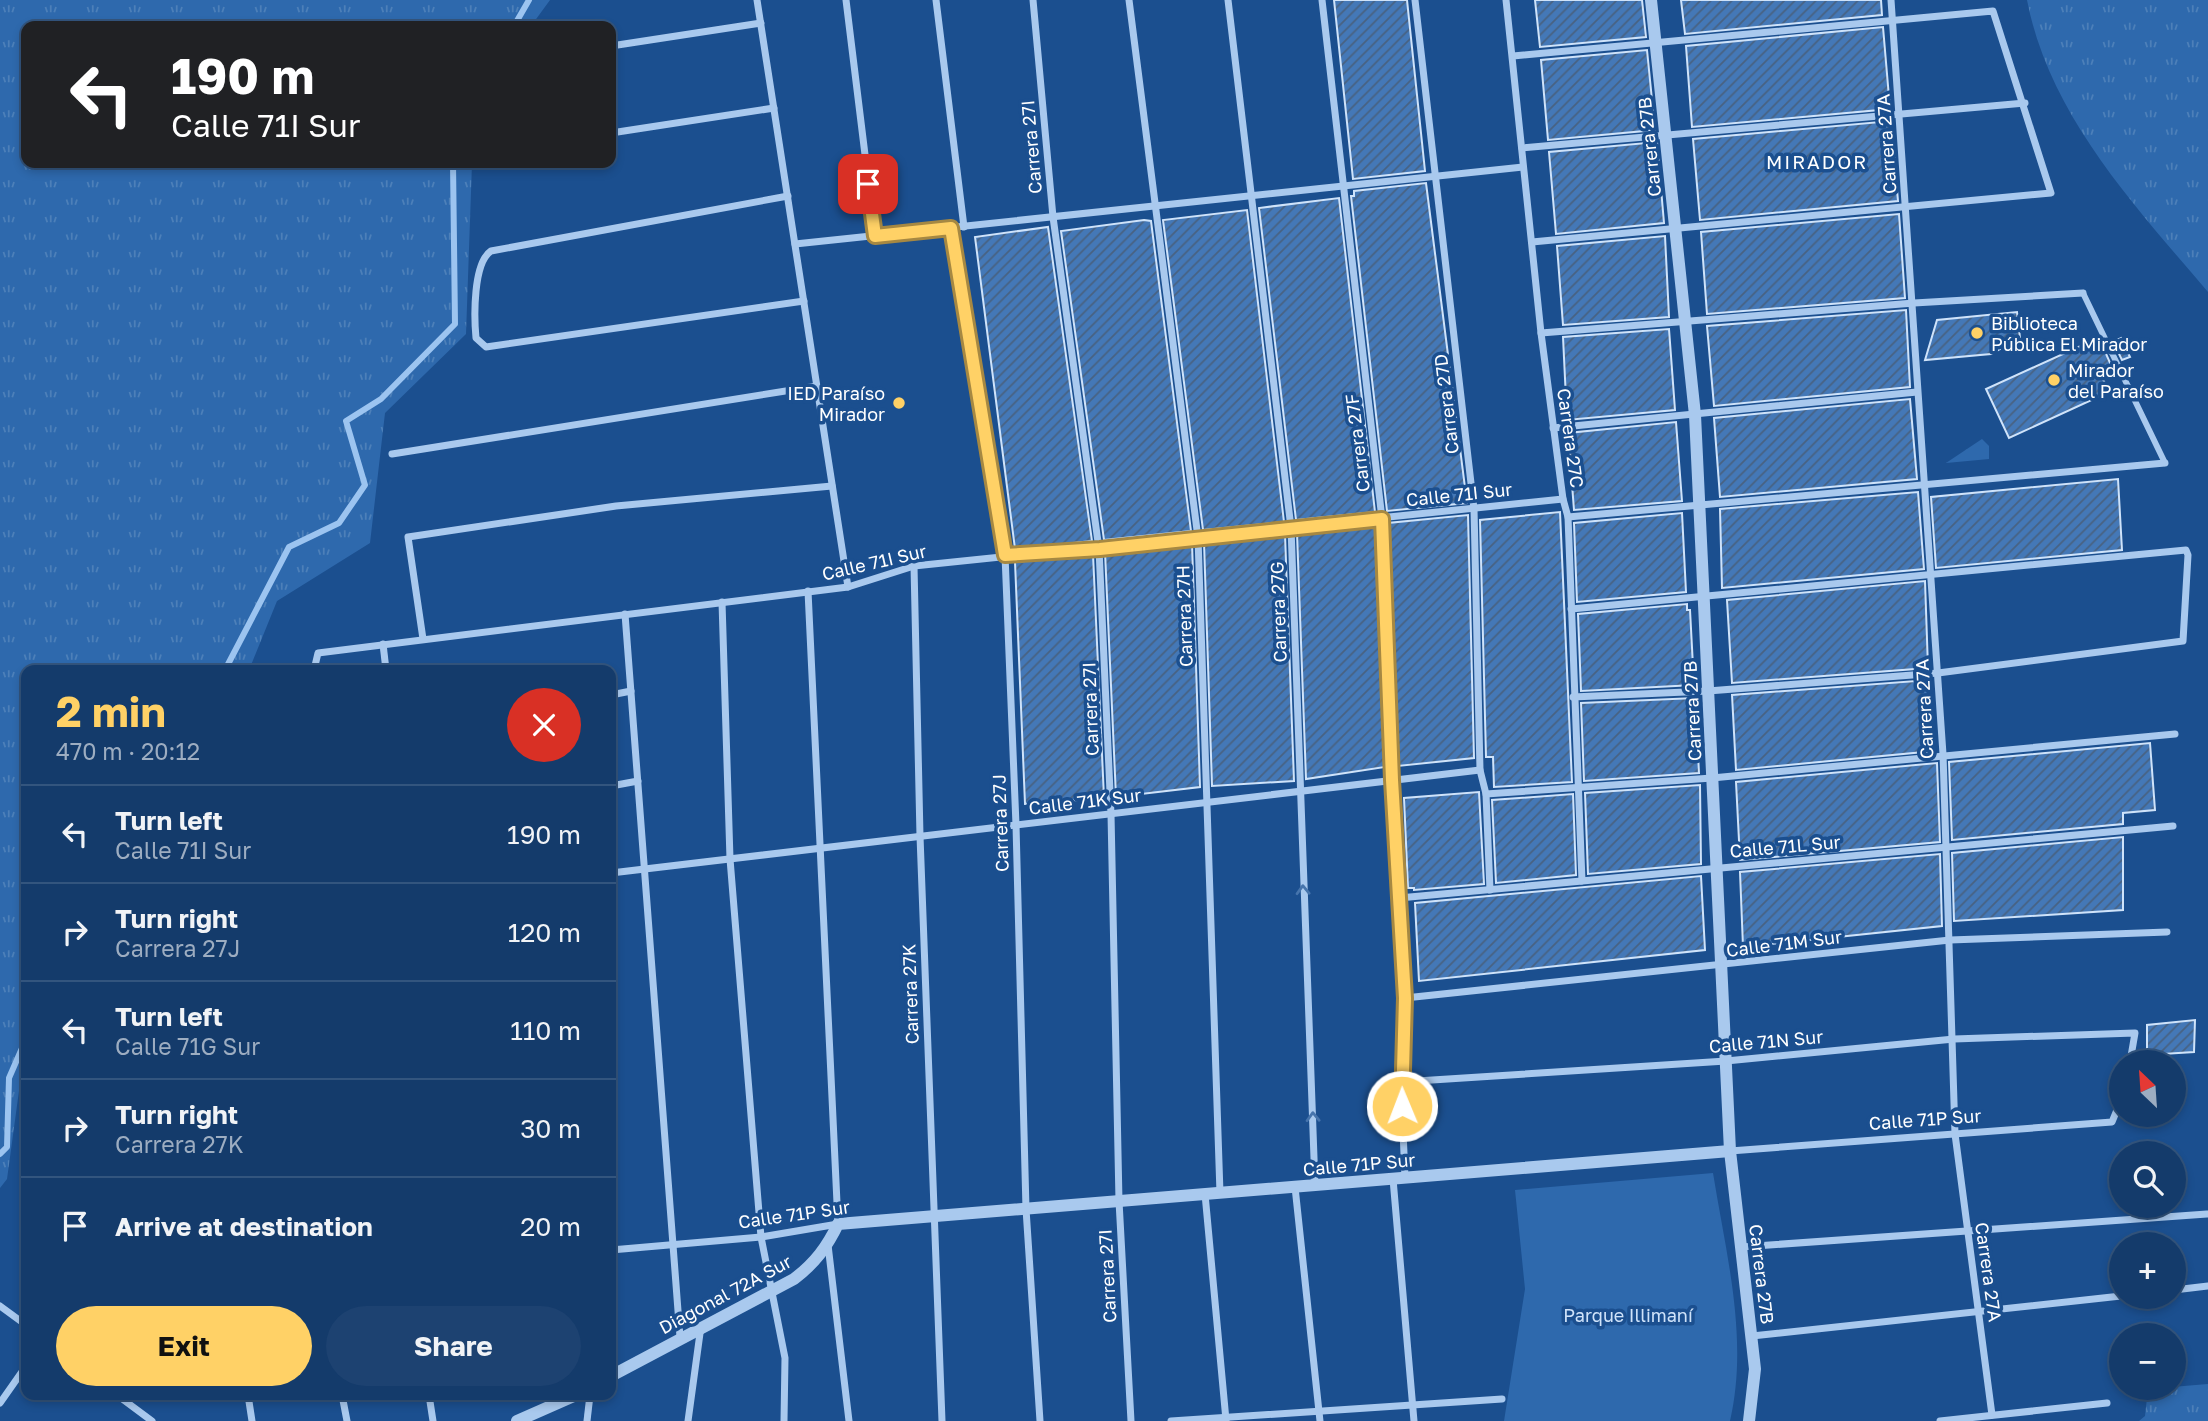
<!DOCTYPE html>
<html lang="en">
<head>
<meta charset="utf-8">
<style>
	body { margin:0; font-family:"Golos Text",sans-serif; background:#1d4271; color:#f1f3f6; height:100vh; display:flex; flex-direction:column; font-size:26px; white-space:nowrap }
	* { box-sizing:border-box; margin:0 }
	p { font-size:23px; color:#9dadc1 }
	.icon { flex:none; width:38px; height:38px; fill:none; stroke:currentColor; stroke-width:2; stroke-linecap:round; stroke-linejoin:round }
	.map { position:relative; flex:1; overflow:hidden }
	.panel { position:absolute; left:21px; top:665px; width:595px; height:735px; display:flex; flex-direction:column; background:#143b6b; border-radius:14px; box-shadow:0 4px 10px #0003,0 0 0 2px #33557e }
	.panel>* { flex:none }
	.banner { position:absolute; left:21px; top:21px; width:595px; height:147px; border-radius:14px; box-shadow:0 4px 10px #0003,0 0 0 2px #33557e; background:#202124; color:#fff; overflow:hidden }
	.needle { width:46px; rotate:335deg }
	.buttons { position:absolute; left:2109px; top:1050px; display:grid; gap:14px }
	.buttons a { display:grid; place-items:center; width:77px; height:77px; border-radius:50%; background:#143b6b; box-shadow:0 4px 10px #0003,0 0 0 2px #33557e; font-size:35px }
	.pin { position:absolute; display:grid; place-items:center; width:60px; height:60px; color:#fff; margin:-30px; border-radius:14px; box-shadow:0 4px 10px #0006 }
	.me { position:absolute; width:77px; margin:-38px; rotate:359deg; stroke-linejoin:round; filter:drop-shadow(0 0 5px #0008) }
	.turn { display:flex; align-items:center; gap:24px; height:147px; padding:0 35px; font-size:32px }
	.turn .icon { width:91px; height:91px; stroke-width:2.5 }
	.turn b { display:block; font-size:49px; line-height:60px }
	.round { display:grid; place-items:center; flex:none; width:74px; height:74px; border-radius:37px; background:#1d4271 }
	.headline { display:flex; align-items:center; justify-content:space-between; height:119px; padding:0 35px }
	h1 { font-size:42px; font-weight:700; line-height:52px; color:#ffd166 }
	.button { display:flex; gap:14px; margin-top:auto; padding:14px 35px }
	.button a { flex:1; height:80px; border-radius:42px; background:#ffd166; color:#111; font-size:28px; font-weight:700; line-height:80px; text-align:center }
	.button a+a { background:#1d4271; color:#f1f3f6 }
	ul { padding:0; list-style:none }
	li { display:flex; align-items:center; gap:21px; height:98px; padding:0 35px; border-top:2px solid #33557e }
	li div { flex:1 }
	li b { display:block; font-size:26px }
	li em { font-style:normal }
	.map>svg:first-child { display:block }
	.grass { fill:url(#grass-tufts) }
	.park { fill:#2e69ad }
	.lines { fill:none; stroke-linecap:round; stroke-linejoin:round }
	.stream { stroke:#9cc4f0; stroke-width:6 }
	.building { fill:url(#building-hatch); stroke:#cfe3fa; stroke-width:2 }
	.pedestrian { stroke:#a9c9ee; stroke-width:6 }
	.minor { stroke:#a9c9ee; stroke-width:7 }
	.tertiary { stroke:#a9c9ee; stroke-width:12 }
	.oneway { stroke:#4674ac }
	.route-casing { stroke:#a68842; stroke-width:18 }
	.route { stroke:#ffd166; stroke-width:12 }
	.poi-dot { fill:#ffd166; stroke:#1b4f8f; stroke-width:2.5 }
	.labels { text-anchor:middle; dominant-baseline:central; stroke-width:7; stroke-linejoin:round; paint-order:stroke }
	.street-label { font-size:18px; fill:#fff; stroke:#1b4f8f }
	.poi-label { font-size:18px; fill:#fff; stroke:#1b4f8f; text-anchor:start }
	.park-label { font-size:18px; fill:#cfe3fa; stroke:#1b4f8f }
	.neighbourhood-label { font-size:19px; letter-spacing:2px; fill:#fff; stroke:#1b4f8f }
</style>
</head>
<body>
<div class="map">
<svg width="2208" height="1421" viewBox="0 0 2208 1421">
	<defs>
		<pattern id="grass-tufts" width="24" height="20" patternUnits="userSpaceOnUse" patternTransform="scale(1.75)"><rect width="24" height="20" fill="#2e69ad"/><path d="M3 7l-1-3M5 7V3M7 7l1-3M15 17l-1-3M17 17v-4M19 17l1-3" fill="none" stroke="#4d80b9"/></pattern>
		<pattern id="building-hatch" width="6" height="6" patternUnits="userSpaceOnUse" patternTransform="scale(1.75)"><rect width="6" height="6" fill="#4478b7"/><path d="M-1 1l2-2M0 6l6-6M5 7l2-2" fill="none" stroke="#486282"/></pattern>
	</defs>
	<rect width="100%" height="100%" fill="#1b4f8f"/>
	<g class="grass">
		<path d="M0 0H550L531 26H26V163H472L466 334 385 413 370 543 277 601 249 670H26V1066L21 1076 7 1179 0 1188Z"/>
		<path d="M2027 0H2208V292C2135 206 2049 115 2027 0Z"/>
		<path d="M1982 439 1989 446V459L1946 463Z"/>
		<path d="M2208 1384V1421H2139L2145 1416 2148 1389Z"/>
	</g>
	<path class="park" d="M1713 1173C1726 1254 1749 1339 1730 1421H1504L1525 1289 1515 1190Z"/>
	<g class="lines">
		<g class="stream">
			<path d="M514 26 529 0"/>
			<path d="M225 670 289 547 339 523 365 485 346 421 381 399 455 324 453 163"/>
			<path d="M0 1154 7 1147 9 1078 26 1039"/>
		</g>
	</g>
	<g class="building">
		<path d="M1334 0H1407L1425 171 1353 179Z"/>
		<path d="M1535 0H1642L1646 37 1540 47Z"/>
		<path d="M1681 0H1881L1882 15 1685 34Z"/>
		<path d="M1883 27 1890 109 1692 127 1686 46Z"/>
		<path d="M1647 50 1655 130 1548 140 1541 60Z"/>
		<path d="M1891 121 1898 201 1700 220 1693 139Z"/>
		<path d="M1657 142 1664 223 1556 234 1549 152Z"/>
		<path d="M1426 183 1467 503 1387 511 1351 196H1354V191Z"/>
		<path d="M1339 198 1375 512 1296 520 1259 208Z"/>
		<path d="M1247 210 1284 522 1203 530 1163 220Z"/>
		<path d="M1899 214 1905 298 1707 314 1701 232Z"/>
		<path d="M1144 220 1151 221 1191 531 1104 540 1061 231Z"/>
		<path d="M1048 227 1092 541 1015 549 975 237Z"/>
		<path d="M1665 236 1669 317 1563 325 1557 246Z"/>
		<path d="M1906 310 1910 387 1714 406 1707 326Z"/>
		<path d="M2017 312 2020 338 1991 354 1925 360 1937 320Z"/>
		<path d="M1669 329 1675 410 1567 420 1563 337Z"/>
		<path d="M2121 338 2130 357 2122 360 2113 342Z"/>
		<path d="M2087 343 2091 352 2103 347 2111 365 2099 371 2109 392 2009 438 1986 389Z"/>
		<path d="M1910 399 1917 479 1720 497 1714 418Z"/>
		<path d="M1676 422 1682 501 1574 510 1568 433Z"/>
		<path d="M2118 479 2122 550 1936 568 1931 497Z"/>
		<path d="M1918 492 1924 569 1722 588 1720 509Z"/>
		<path d="M1560 512 1572 782 1494 787 1493 757H1486L1480 520Z"/>
		<path d="M1682 513 1686 592 1577 602 1574 523Z"/>
		<path d="M1468 515 1474 758 1398 766 1388 523Z"/>
		<path d="M1376 524 1385 767 1306 779 1297 533Z"/>
		<path d="M1285 534 1294 781 1212 786 1204 542Z"/>
		<path d="M1192 543 1200 787 1116 797 1105 552Z"/>
		<path d="M1093 554 1104 798 1025 804 1015 562Z"/>
		<path d="M1925 581 1928 668 1732 683 1727 600Z"/>
		<path d="M1687 604V610H1690L1694 685 1581 691 1578 614Z"/>
		<path d="M1929 680 1934 751 1736 770 1732 695Z"/>
		<path d="M1695 698 1699 773 1584 781 1581 703Z"/>
		<path d="M2150 743 2155 810 2123 813V824L1952 840 1949 762Z"/>
		<path d="M1937 763 1940 842 1740 860 1736 782Z"/>
		<path d="M1700 785 1701 864 1588 874 1585 793Z"/>
		<path d="M1479 792 1484 884 1414 890V888H1408L1404 798Z"/>
		<path d="M1573 794 1576 875 1496 883 1492 800Z"/>
		<path d="M2123 837V910L1954 921 1952 853Z"/>
		<path d="M1940 854 1942 926 1743 947 1740 872Z"/>
		<path d="M1701 876 1705 950 1419 981 1415 903Z"/>
		<path d="M2195 1020 2194 1052 2147 1055V1025Z"/>
	</g>
	<g class="lines">
		<path class="pedestrian" d="M2083 293 2165 463"/>
		<g class="minor">
			<path d="M757 0 848 587"/>
			<path d="M846 0 875 236"/>
			<path d="M936 0 964 227"/>
			<path d="M1033 0 1053 217 1099 549 1111 814 1119 1201 1131 1421"/>
			<path d="M1129 0 1198 538 1220 1193"/>
			<path d="M1228 0 1291 528 1315 1185"/>
			<path d="M1322 0 1382 519 1392 781 1405 998 1401 1082 1405 1178"/>
			<path d="M1415 0 1474 509 1480 770 1486 794 1490 890"/>
			<path d="M1506 0 1541 333 1563 499 1568 517 1582 881"/>
			<path d="M1891 0 1943 754 1955 1134 1992 1415"/>
			<path d="M611 46 761 23"/>
			<path d="M1513 56 1993 11 2051 193 1532 242"/>
			<path d="M611 133 774 108"/>
			<path d="M1522 148 2025 103"/>
			<path d="M788 196 491 251C473 263 474 317 476 338L486 347 804 301"/>
			<path d="M951 228 1005 555 1016 825 1026 1209 1040 1421"/>
			<path d="M795 244 1523 167"/>
			<path d="M1541 333 1914 303 2083 293"/>
			<path d="M1553 428 1917 392"/>
			<path d="M392 454 817 386"/>
			<path d="M1568 517 2165 463"/>
			<path d="M914 566 920 836 942 1421"/>
			<path d="M722 602 730 859 761 1237 785 1358 784 1421"/>
			<path d="M1571 609 2186 550 2188 555 2183 641 1938 673 1708 691 1573 697"/>
			<path d="M625 614 680 1337"/>
			<path d="M423 639 408 537 616 506 832 486"/>
			<path d="M383 644 386 670"/>
			<path d="M314 670 318 653 848 587 914 566 1563 499"/>
			<path d="M611 695 631 691"/>
			<path d="M611 786 638 781"/>
			<path d="M1486 794 1712 778 2175 734"/>
			<path d="M611 873 1480 770"/>
			<path d="M1399 898 2173 826"/>
			<path d="M1405 998 1950 940 2167 932"/>
			<path d="M1401 1082 1726 1061 1954 1039 2135 1033 2130 1062"/>
			<path d="M1730 1151 2112 1122 2121 1100"/>
			<path d="M1393 1179 1414 1421"/>
			<path d="M1295 1187 1320 1421"/>
			<path d="M1205 1194 1226 1420"/>
			<path d="M828 1245 849 1421"/>
			<path d="M1741 1247 2207 1214"/>
			<path d="M611 1250 761 1237 838 1224 808 591"/>
			<path d="M2174 1290 2208 1286"/>
			<path d="M0 1306 26 1325"/>
			<path d="M1752 1336 2121 1296"/>
			<path d="M117 1395 152 1421"/>
			<path d="M248 1395 252 1421"/>
			<path d="M342 1395 347 1421"/>
			<path d="M429 1395 433 1421"/>
			<path d="M0 1403 26 1366"/>
			<path d="M587 1421 590 1395"/>
			<path d="M688 1421 701 1326"/>
			<path d="M1171 1421 1502 1399"/>
			<path d="M1940 1421 2107 1403"/>
		</g>
		<g class="tertiary">
			<path d="M1651 0 1695 415 1730 1151 1755 1369 1749 1421"/>
			<path d="M611 1376 794 1279C815 1263 827 1247 838 1224L1730 1151"/>
			<path d="M517 1421 576 1395"/>
		</g>
	</g>
	<defs><path id="oneway-chevron" d="M-2-3.5L2.5 0L-2 3.5" fill="none" stroke-width="1.6" stroke-linecap="round" stroke-linejoin="round" transform="scale(1.75)"/></defs>
	<g class="oneway">
		<use href="#oneway-chevron" transform="translate(1303 890) rotate(-92)"/>
		<use href="#oneway-chevron" transform="translate(1313 1117) rotate(-92)"/>
	</g>
	<g class="lines">
		<defs>
			<path id="route" d="M868 184 875 236 951 228 1005 555 1100 549 1382 519 1392 780 1405 998 1402 1106"/>
		</defs>
		<use href="#route" class="route-casing"/>
		<use href="#route" class="route"/>
	</g>
	<g class="poi-dot">
		<circle cx="1977" cy="333" r="7"/>
		<circle cx="2054" cy="380" r="7"/>
		<circle cx="899" cy="403" r="7"/>
	</g>
	<g class="labels">
		<g class="street-label">
			<text transform="translate(1886 144) rotate(-94)">Carrera 27A</text>
			<text transform="translate(1031 147) rotate(-95)">Carrera 27I</text>
			<text transform="translate(1649 147) rotate(-96)">Carrera 27B</text>
			<text transform="translate(1446 404) rotate(-97)">Carrera 27D</text>
			<text transform="translate(1571 438) rotate(82)">Carrera 27C</text>
			<text transform="translate(1357 443) rotate(-97)">Carrera 27F</text>
			<text transform="translate(1459 494) rotate(-6)">Calle 71I Sur</text>
			<text transform="translate(874 562) rotate(-13)">Calle 71I Sur</text>
			<text transform="translate(1278 612) rotate(-92)">Carrera 27G</text>
			<text transform="translate(1184 616) rotate(-92)">Carrera 27H</text>
			<text transform="translate(1090 709) rotate(-92)">Carrera 27I</text>
			<text transform="translate(1924 709) rotate(-93)">Carrera 27A</text>
			<text transform="translate(1692 711) rotate(-93)">Carrera 27B</text>
			<text transform="translate(1085 801) rotate(-7)">Calle 71K Sur</text>
			<text transform="translate(1000 823) rotate(-92)">Carrera 27J</text>
			<text transform="translate(1785 846) rotate(-5)">Calle 71L Sur</text>
			<text transform="translate(1784 943) rotate(-7)">Calle 71M Sur</text>
			<text transform="translate(910 994) rotate(-92)">Carrera 27K</text>
			<text transform="translate(1766 1041) rotate(-5)">Calle 71N Sur</text>
			<text transform="translate(1925 1119) rotate(-4)">Calle 71P Sur</text>
			<text transform="translate(1359 1164) rotate(-5)">Calle 71P Sur</text>
			<text transform="translate(794 1214) rotate(-8)">Calle 71P Sur</text>
			<text transform="translate(1989 1272) rotate(82)">Carrera 27A</text>
			<text transform="translate(1762 1274) rotate(83)">Carrera 27B</text>
			<text transform="translate(1107 1276) rotate(-93)">Carrera 27I</text>
			<text transform="translate(725 1294) rotate(-28)">Diagonal 72A Sur</text>
		</g>
		<g class="poi-label">
			<text x="1991" y="323">Biblioteca<tspan x="1991" dy="21">Pública El Mirador</tspan></text>
			<text x="2068" y="370">Mirador<tspan x="2068" dy="21">del Paraíso</tspan></text>
			<text x="885" y="393" text-anchor="end">IED Paraíso<tspan x="885" dy="21">Mirador</tspan></text>
		</g>
		<g class="park-label">
			<text x="1628" y="1315">Parque Illimaní</text>
		</g>
		<g class="neighbourhood-label">
			<text x="1817" y="161">MIRADOR</text>
		</g>
	</g>
</svg>
<div class="buttons">
<a><svg class="needle" viewBox="-14 -14 28 28"><path d="M0-13l5 13h-10z" fill="#e53935"/><path d="M0 13l5-13h-10z" fill="#9dadc1"/></svg></a>
<a><svg class="icon" aria-label="search" viewBox="0 0 24 24"><circle cx="10" cy="10" r="6"/><path d="M15 15l6 6"/></svg></a>
<a>+</a>
<a>−</a>
</div>
<div class="pin" style="left:868px;top:184px;background:#d93025"><svg class="icon" aria-label="arrive" viewBox="0 0 24 24"><path d="M6 21V4h12l-3 4 3 4H6"/></svg></div>
<svg class="me" style="left:1402px;top:1106px" viewBox="-20 -20 40 40"><circle r="17" fill="#ffd166" stroke="#fff" stroke-width="3"/><path d="M0-11L8 9 0 5-8 9z" fill="#fff"/></svg>
<div class="banner">
<div class="turn"><svg class="icon" aria-label="left" viewBox="0 0 24 24"><path d="M17 20v-9H6M10 6l-5 5 5 5"/></svg><div><b>190 m</b>Calle 71I Sur</div></div>
</div>
<section class="panel">
<div class="headline"><div><h1>2 min</h1><p>470 m · 20:12</p></div><a class="round" style="background:#d93025;color:#fff"><svg class="icon" aria-label="close" viewBox="0 0 24 24"><path d="M6 6l12 12M18 6L6 18"/></svg></a></div>
<ul>
<li><svg class="icon" aria-label="left" viewBox="0 0 24 24"><path d="M17 20v-9H6M10 6l-5 5 5 5"/></svg><div><b>Turn left</b><p>Calle 71I Sur</p></div><em>190 m</em></li>
<li><svg class="icon" aria-label="right" viewBox="0 0 24 24"><path d="M7 20v-9h11M14 6l5 5-5 5"/></svg><div><b>Turn right</b><p>Carrera 27J</p></div><em>120 m</em></li>
<li><svg class="icon" aria-label="left" viewBox="0 0 24 24"><path d="M17 20v-9H6M10 6l-5 5 5 5"/></svg><div><b>Turn left</b><p>Calle 71G Sur</p></div><em>110 m</em></li>
<li><svg class="icon" aria-label="right" viewBox="0 0 24 24"><path d="M7 20v-9h11M14 6l5 5-5 5"/></svg><div><b>Turn right</b><p>Carrera 27K</p></div><em>30 m</em></li>
<li><svg class="icon" aria-label="arrive" viewBox="0 0 24 24"><path d="M6 21V4h12l-3 4 3 4H6"/></svg><div><b>Arrive at destination</b></div><em>20 m</em></li>
</ul>
<div class="button"><a>Exit</a><a>Share</a></div>
</section>
</div>
</body>
</html>
